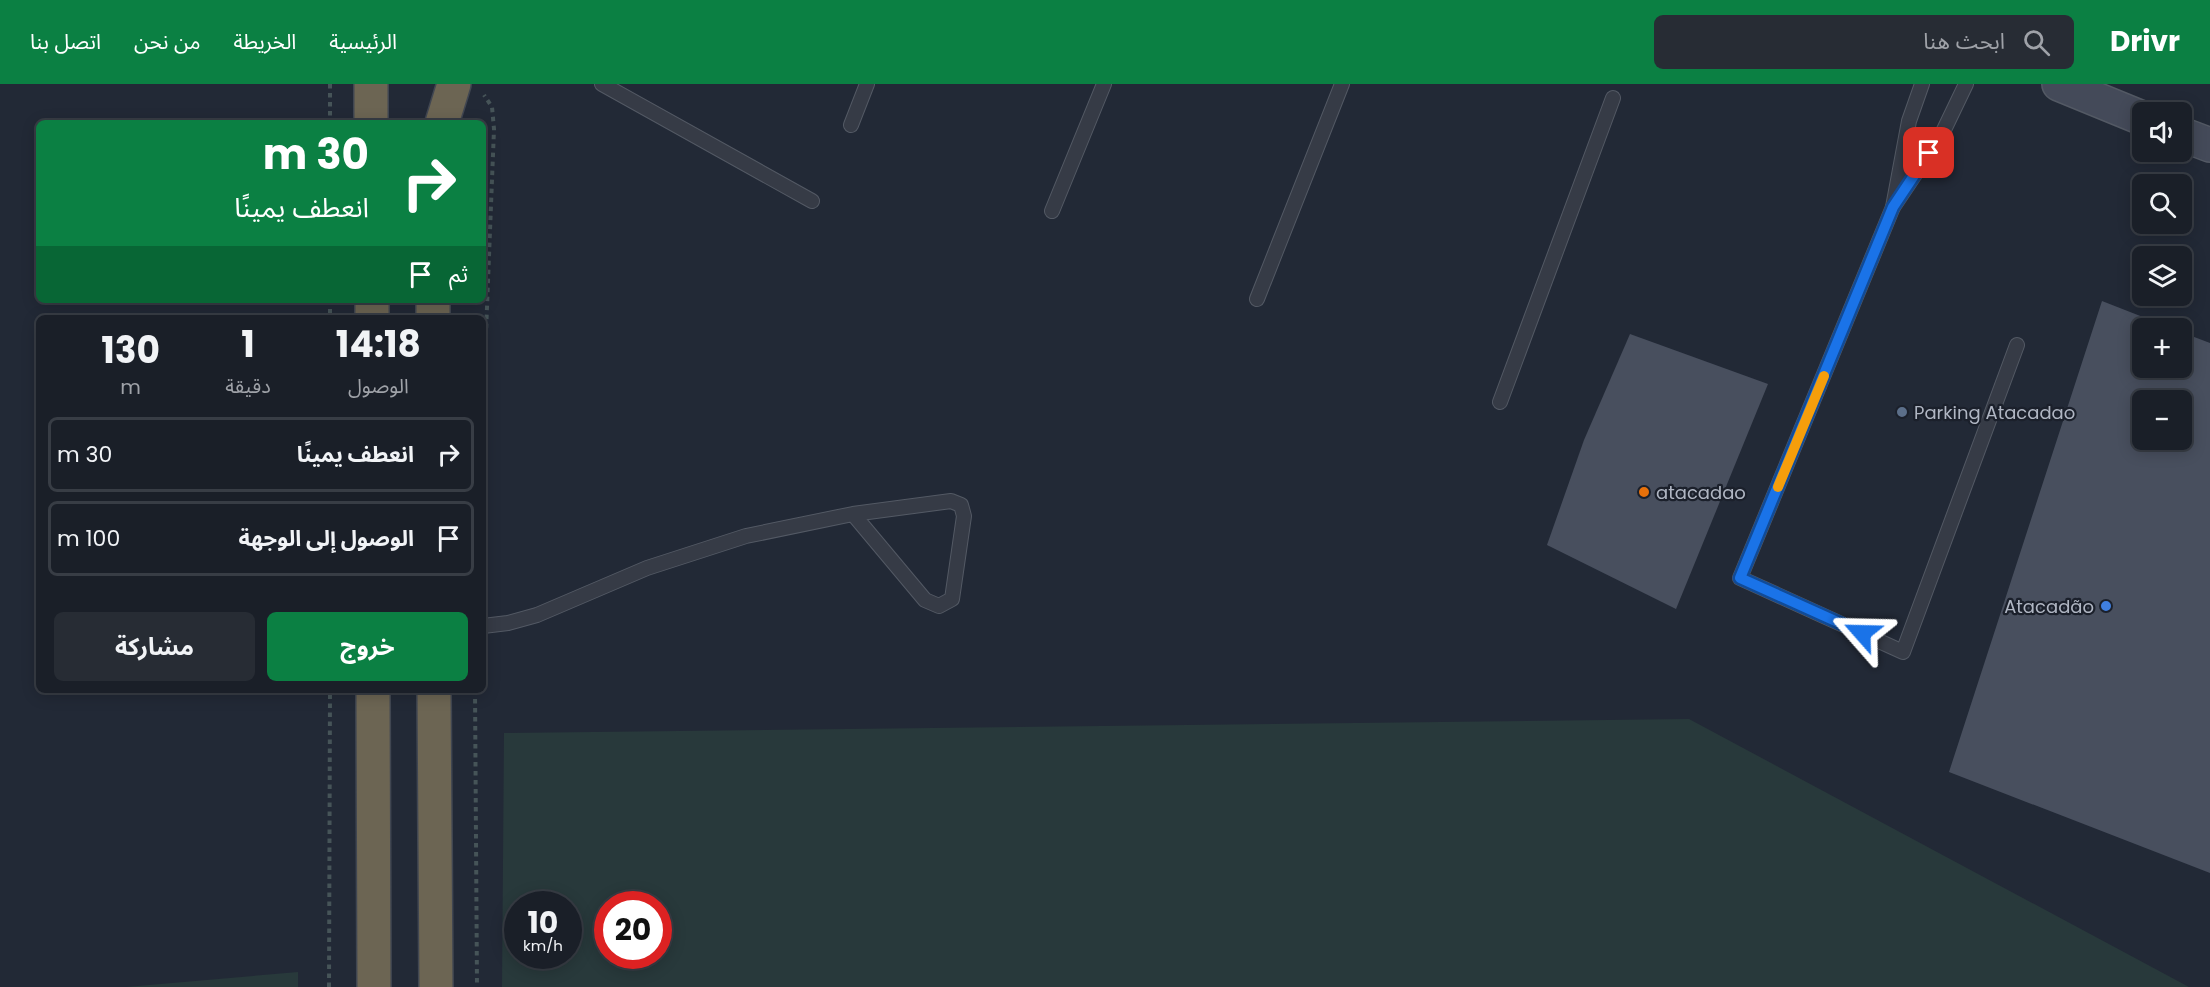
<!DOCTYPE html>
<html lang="ar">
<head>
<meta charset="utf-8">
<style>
	body { margin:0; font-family:Poppins,"Noto Sans Arabic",sans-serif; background:#272c34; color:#f1f3f6; direction:rtl; height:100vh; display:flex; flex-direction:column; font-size:22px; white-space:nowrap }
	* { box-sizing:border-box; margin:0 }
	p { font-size:20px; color:#9fa2a8 }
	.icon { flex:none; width:33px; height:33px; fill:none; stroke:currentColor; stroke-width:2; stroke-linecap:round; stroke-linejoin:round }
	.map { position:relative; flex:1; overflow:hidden; direction:ltr }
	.details { position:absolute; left:36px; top:231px; width:450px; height:378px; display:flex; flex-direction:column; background:#1a1f28; border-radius:9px; box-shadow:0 3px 15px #0003,0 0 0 2px #383d45; direction:rtl }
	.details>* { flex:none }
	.top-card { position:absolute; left:36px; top:36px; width:450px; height:183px; border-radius:9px; box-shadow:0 3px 15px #0003,0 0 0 2px #383d45; direction:rtl; background:#0b8043; color:#fff; overflow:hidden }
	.buttons { position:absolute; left:2132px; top:18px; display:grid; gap:12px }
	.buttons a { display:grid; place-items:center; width:60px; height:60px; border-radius:9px; background:#1a1f28; box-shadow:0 3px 15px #0003,0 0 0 2px #383d45; font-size:30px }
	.speed { position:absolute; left:504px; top:807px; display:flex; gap:12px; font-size:30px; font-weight:700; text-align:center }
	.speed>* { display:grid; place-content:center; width:78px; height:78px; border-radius:50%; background:#1a1f28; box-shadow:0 3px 15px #0003,0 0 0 2px #383d45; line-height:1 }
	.speed small { font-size:15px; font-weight:400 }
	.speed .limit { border:9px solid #d22; background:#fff; color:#111 }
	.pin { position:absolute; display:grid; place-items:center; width:51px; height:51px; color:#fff; margin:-26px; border-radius:12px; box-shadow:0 3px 9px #0006 }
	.me { position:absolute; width:66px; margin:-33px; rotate:295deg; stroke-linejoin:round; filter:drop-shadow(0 0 4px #0008) }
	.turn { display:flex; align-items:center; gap:21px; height:126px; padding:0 18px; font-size:27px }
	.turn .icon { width:78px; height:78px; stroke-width:2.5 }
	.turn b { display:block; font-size:42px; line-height:51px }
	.then { display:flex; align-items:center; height:57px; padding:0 18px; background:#0003; gap:12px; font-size:22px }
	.eta { display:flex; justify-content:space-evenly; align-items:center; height:102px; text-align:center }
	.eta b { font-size:36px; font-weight:700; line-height:42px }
	.button { display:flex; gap:12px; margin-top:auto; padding:12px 18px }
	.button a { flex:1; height:69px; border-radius:9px; background:#0b8043; color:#fff; font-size:24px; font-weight:700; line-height:69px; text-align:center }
	.button a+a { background:#272c34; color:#f1f3f6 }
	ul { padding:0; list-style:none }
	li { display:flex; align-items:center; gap:18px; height:75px; margin:0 12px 9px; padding:0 6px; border:3px solid #383d45; border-radius:9px }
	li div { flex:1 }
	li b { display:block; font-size:22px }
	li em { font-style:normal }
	header { display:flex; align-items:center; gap:36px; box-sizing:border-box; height:84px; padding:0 30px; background:#0b8043; color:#fff }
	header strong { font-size:28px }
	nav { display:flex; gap:33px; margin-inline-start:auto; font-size:21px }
	.search { width:420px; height:54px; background:#272c34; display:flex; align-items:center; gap:15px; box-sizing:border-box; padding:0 21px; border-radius:9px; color:#9fa2a8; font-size:22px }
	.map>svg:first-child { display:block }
	.green { fill:#28393b; fill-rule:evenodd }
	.building { fill:#484f5e; fill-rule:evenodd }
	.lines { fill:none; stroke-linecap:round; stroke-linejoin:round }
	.lane-casing { stroke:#535964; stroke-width:16 }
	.secondary-casing { stroke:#535964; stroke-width:36 }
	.highway-casing { stroke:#404651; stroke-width:36 }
	.path { stroke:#465458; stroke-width:4; stroke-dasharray:4.5 4.5; stroke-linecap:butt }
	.lane { stroke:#363b46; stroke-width:14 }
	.secondary { stroke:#444a59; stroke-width:33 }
	.highway { stroke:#6c6553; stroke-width:33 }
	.route-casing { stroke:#114b97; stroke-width:15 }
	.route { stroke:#1a73e8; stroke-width:10 }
	.slow { stroke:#f59e0b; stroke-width:10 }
	.service-dot { fill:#5c6f8a; stroke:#1b202b; stroke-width:2 }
	.food-dot { fill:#e8710a; stroke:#1b202b; stroke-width:2 }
	.shop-dot { fill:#3f7fe0; stroke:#1b202b; stroke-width:2 }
	.labels { text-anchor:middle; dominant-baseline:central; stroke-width:4.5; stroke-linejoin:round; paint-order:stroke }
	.poi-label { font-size:18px; fill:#b0b6c3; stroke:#1b202b; text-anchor:start }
</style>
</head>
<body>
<header>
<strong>Drivr</strong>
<div class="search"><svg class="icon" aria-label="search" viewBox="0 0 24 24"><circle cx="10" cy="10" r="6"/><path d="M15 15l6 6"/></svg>ابحث هنا</div>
<nav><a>الرئيسية</a><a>الخريطة</a><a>من نحن</a><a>اتصل بنا</a></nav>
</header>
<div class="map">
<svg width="2210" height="903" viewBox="0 0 2210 903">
	<rect width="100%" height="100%" fill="#222936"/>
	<g class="green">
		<path d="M1689 635 2189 903H502L504 649ZM518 820H568V872H518ZM608 820H658V872H608Z"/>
		<path d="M298 888V903H126Z"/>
	</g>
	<g class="building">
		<path d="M2102 217 2171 244H2142V284H2181V248L2210 259V789L1949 688ZM2142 316H2181V356H2142Z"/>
		<path d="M1630 250 1768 300 1676 525 1547 461 1584 356Z"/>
	</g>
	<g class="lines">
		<defs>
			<g id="lane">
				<path d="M602 0 812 117"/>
				<path d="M1922 0 1909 37 1893 123 1942 50 1966 0"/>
				<path d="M851 41 867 0"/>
				<path d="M1893 123 1740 494 1903 568 2017 261"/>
				<path d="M1052 127 1104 0"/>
				<path d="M1257 215 1342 0"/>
				<path d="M1500 318 1613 14"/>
				<path d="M483 542 508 539 537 531 647 484 746 452 853 430 951 417 961 421 964 432 952 515 939 522 925 516 853 430"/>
			</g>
			<g id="secondary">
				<path d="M2059 0 2142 34"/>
				<path d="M2181 50 2210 61"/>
			</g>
			<g id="highway">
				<path d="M371 0V39"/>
				<path d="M442 39 454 0"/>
				<path d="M372 216V234"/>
				<path d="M433 216V234"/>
				<path d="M373 606 374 903"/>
				<path d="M434 606 436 903"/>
			</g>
		</defs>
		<use href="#lane" class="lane-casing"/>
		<use href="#secondary" class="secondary-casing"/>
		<use href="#highway" class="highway-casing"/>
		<g class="path">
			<path d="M330 0V39"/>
			<path d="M330 216V234"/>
			<path d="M483 325 494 45 492 23 484 11"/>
			<path d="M475 606 477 903"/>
			<path d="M329 903 330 606"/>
		</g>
		<use href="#lane" class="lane"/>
		<use href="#secondary" class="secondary"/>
		<use href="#highway" class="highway"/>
	</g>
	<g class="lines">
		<defs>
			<path id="route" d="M1862 549 1740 494 1893 123 1929 69"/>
		</defs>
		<use href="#route" class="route-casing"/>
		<use href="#route" class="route"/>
		<path class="slow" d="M1778 403 1824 292"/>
	</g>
	<circle class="service-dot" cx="1902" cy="328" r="6"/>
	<circle class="food-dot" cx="1644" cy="408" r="6"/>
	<circle class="shop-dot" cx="2106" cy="522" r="6"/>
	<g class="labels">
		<g class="poi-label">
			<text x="1914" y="328">Parking Atacadao</text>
			<text x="1656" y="408">atacadao</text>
			<text x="2094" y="522" text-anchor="end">Atacadão</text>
		</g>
	</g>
</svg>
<div class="buttons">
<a><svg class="icon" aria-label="sound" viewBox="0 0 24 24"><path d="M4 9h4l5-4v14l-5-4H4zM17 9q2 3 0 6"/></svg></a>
<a><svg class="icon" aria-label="search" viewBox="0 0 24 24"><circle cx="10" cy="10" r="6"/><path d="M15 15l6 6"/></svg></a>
<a><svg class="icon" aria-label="layers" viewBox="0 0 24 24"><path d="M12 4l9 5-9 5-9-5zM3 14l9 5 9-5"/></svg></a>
<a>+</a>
<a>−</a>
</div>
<div class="speed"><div>10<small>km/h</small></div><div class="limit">20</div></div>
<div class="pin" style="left:1929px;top:69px;background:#d93025"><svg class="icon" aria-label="arrive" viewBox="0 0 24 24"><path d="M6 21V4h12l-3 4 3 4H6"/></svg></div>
<svg class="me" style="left:1862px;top:549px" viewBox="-20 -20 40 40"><path d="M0-17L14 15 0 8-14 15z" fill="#1a73e8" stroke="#fff" stroke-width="4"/></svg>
<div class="top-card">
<div class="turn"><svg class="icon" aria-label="right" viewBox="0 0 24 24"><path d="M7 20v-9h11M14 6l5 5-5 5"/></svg><div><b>30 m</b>انعطف يمينًا</div></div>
<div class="then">ثم<svg class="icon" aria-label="arrive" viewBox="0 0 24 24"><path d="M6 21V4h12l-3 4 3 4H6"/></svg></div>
</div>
<section class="details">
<div class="eta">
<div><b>14:18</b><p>الوصول</p></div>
<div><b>1</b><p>دقيقة</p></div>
<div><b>130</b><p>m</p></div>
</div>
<ul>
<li><svg class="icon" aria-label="right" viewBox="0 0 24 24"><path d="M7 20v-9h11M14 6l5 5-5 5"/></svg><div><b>انعطف يمينًا</b></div><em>30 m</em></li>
<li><svg class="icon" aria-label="arrive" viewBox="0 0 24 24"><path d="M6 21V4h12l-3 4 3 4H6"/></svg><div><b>الوصول إلى الوجهة</b></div><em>100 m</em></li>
</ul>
<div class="button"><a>خروج</a><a>مشاركة</a></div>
</section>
</div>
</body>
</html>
